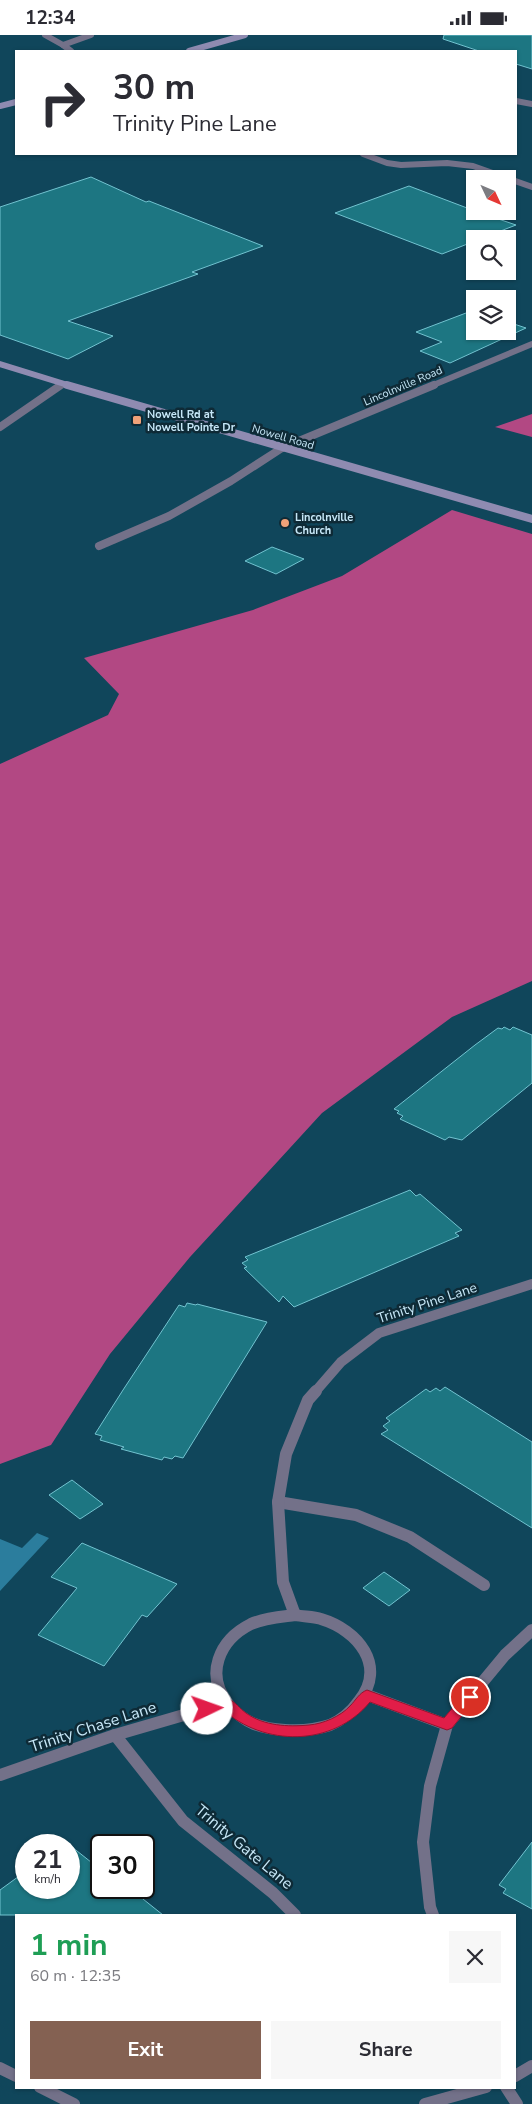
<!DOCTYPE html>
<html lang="en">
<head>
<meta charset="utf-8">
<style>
	body { margin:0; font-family:"Nunito Sans",sans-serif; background:#f7f7f7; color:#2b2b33; height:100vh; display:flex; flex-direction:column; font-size:19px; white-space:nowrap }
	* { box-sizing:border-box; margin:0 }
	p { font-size:16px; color:#7c7c81 }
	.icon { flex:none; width:28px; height:28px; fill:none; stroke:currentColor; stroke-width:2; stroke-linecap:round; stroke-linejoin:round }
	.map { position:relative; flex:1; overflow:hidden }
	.details { position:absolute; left:15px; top:1879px; width:501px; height:175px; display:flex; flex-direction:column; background:#fff; border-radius:0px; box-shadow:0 1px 4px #0004 }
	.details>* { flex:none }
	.top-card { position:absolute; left:15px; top:15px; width:502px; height:105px; border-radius:0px; box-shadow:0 1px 4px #0004; background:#fff; color:#2b2b33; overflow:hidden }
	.needle { width:32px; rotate:134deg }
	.controls { position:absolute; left:466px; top:135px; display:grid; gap:10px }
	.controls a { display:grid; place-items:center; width:50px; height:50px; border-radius:0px; background:#fff; box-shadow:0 1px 4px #0004; font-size:25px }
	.speed { position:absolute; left:15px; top:1799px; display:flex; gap:10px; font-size:25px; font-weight:700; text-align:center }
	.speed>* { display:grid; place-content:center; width:65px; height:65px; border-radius:50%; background:#fff; box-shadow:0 1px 4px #0004; line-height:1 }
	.speed small { font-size:12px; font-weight:400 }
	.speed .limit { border:2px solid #111; border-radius:8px; background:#fff; color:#111 }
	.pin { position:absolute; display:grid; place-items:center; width:42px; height:42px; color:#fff; margin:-21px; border:2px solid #fff; border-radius:50%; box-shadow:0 1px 5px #0007 }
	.me { position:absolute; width:55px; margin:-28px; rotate:87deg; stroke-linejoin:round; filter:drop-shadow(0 0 4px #0008) }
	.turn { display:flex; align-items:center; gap:18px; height:105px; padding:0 15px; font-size:22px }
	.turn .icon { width:65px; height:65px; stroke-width:2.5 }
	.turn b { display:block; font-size:35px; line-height:42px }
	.round { display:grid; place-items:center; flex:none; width:52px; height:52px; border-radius:0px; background:#f7f7f7 }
	.head { display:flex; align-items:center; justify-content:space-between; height:85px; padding:0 15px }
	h1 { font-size:30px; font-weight:700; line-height:38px; color:#1e9e55 }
	.cta { display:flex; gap:10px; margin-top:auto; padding:10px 15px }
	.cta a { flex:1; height:58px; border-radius:0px; background:#846152; color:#fff; font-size:20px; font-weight:700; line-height:58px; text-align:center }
	.cta a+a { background:#f7f7f7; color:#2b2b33 }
	.status { display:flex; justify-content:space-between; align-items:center; height:35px; padding:0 25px; background:#fff; direction:ltr }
	.status svg { height:14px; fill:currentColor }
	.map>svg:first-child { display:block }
	.forest { fill:#b24883 }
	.water { fill:#2b7d9d }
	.building { fill:#1d7682; stroke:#72c3d0 }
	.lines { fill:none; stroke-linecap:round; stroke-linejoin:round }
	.lane-far1 { stroke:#737189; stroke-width:6 }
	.lane { stroke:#737189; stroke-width:8 }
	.street-far3 { stroke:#737189; stroke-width:6 }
	.street-far2 { stroke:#737189; stroke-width:8 }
	.street-far1 { stroke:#737189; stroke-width:10 }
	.street { stroke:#737189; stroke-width:12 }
	.secondary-far1 { stroke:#8f8bb1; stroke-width:6 }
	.secondary { stroke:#8f8bb1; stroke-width:8 }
	.route { fill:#e11d48; stroke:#92132f }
	.poi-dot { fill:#f0a279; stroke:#0e2a36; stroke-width:2 }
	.labels { text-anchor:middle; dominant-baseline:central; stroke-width:5; stroke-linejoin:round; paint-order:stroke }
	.far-street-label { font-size:11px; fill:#c6e7f7; stroke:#0e2a36 }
	.far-poi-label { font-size:11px; font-weight:bold; fill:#c6e7f7; stroke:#0e2a36; text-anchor:start }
	.street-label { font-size:14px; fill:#c6e7f7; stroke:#0e2a36 }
	.near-street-label { font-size:16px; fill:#c6e7f7; stroke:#0e2a36 }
</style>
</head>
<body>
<div class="status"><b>12:34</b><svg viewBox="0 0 49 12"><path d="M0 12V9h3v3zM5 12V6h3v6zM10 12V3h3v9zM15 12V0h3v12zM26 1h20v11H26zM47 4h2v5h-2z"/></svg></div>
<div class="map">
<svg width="532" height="2069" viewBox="0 0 532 2069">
	<rect width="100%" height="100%" fill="#10465b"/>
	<g class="forest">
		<path d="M532 379V402L495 392Z"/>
		<path d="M452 475 532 499V946L452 982 322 1078 190 1222 110 1319 51 1410 0 1429V729L108 680 119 659 84 623 253 575 342 541Z"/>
	</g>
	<path class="water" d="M37 1498 49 1503 0 1556V1504L22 1513Z"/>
	<g class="building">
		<path d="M444 0H532V34L516 29V16H479L443 4Z"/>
		<path d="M91 142 146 167 149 166 263 211 192 237 198 239 68 286 113 301 68 324 0 300V172Z"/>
		<path d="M409 151 475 176 516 190 480 204H475V206L442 219 335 178Z"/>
		<path d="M466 278 475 282V296H508V287L526 293 450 328 420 316 442 307 416 297Z"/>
		<path d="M272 512 304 524 276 539 245 526Z"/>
		<path d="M504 992 510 995 513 992 532 1000V1048L462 1105 449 1102 445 1105 400 1084 403 1081 397 1078 399 1076 394 1074 475 1010 498 993 502 994Z"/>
		<path d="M410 1155 416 1161 420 1159 462 1195 455 1198 459 1201 294 1272 283 1261 279 1267 244 1233 247 1232 242 1228 248 1225 245 1222Z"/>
		<path d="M187 1268 196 1270 197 1269 267 1287 183 1423 175 1421 172 1424 164 1422 162 1425 121 1414 124 1412 100 1405 102 1401 95 1399 123 1355 179 1270 185 1272Z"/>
		<path d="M445 1352 532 1407V1493L381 1399 388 1395 383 1391 390 1386 386 1383 426 1354 430 1357 436 1353 440 1356Z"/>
		<path d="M72 1445 103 1469 80 1484 49 1460Z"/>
		<path d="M82 1508 177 1549 147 1582 142 1580 104 1631 38 1600 77 1553 51 1542Z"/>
		<path d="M384 1537 410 1555 389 1571 363 1553Z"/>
		<path d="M532 1807V1874L503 1858 506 1854 499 1850Z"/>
		<path d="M72 1812 101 1835V1852H128L163 1880H0V1855L26 1836V1852H69V1814Z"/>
	</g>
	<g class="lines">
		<g class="lane-far1">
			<path d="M45 0 63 10"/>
			<path d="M71 16 63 10 91 0"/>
			<path d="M516 66 532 69"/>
			<path d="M363 119 387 128 401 130 447 128 473 131 532 152"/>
		</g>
		<path class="lane" d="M99 511 169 481 231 446 282 413"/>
		<g class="street-far3">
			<path d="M59 351 62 349"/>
			<path d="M431 351 532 309"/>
		</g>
		<g class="street-far2">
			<path d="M0 392 61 350"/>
			<path d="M282 413 434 350"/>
		</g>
		<path class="street-far1" d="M315 1357 341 1327 379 1298 532 1249"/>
		<g class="street">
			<path d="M278 1467 356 1480 410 1502 484 1550"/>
			<path d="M295 1580 283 1547 278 1467 286 1419 308 1365 316 1356"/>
			<path d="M295 1580C304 1582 313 1581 321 1584 358 1595 387 1631 359 1666 352 1676 342 1685 330 1690 315 1695 301 1696 285 1695 262 1694 244 1688 229 1670 204 1640 219 1605 251 1589 264 1583 280 1582 295 1580Z"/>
			<path d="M367 1660 447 1690"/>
			<path d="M115 1700 183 1786 273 1858 295 1880"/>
			<path d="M0 1740 115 1700 225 1668"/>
			<path d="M433 1880 430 1872 423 1807 430 1751 447 1690 505 1620 532 1595"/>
			<path d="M0 2033 16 2041"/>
			<path d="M515 2041 532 2031"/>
			<path d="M40 2052 74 2069"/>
			<path d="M506 2052 517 2069"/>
			<path d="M425 2069 486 2052"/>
		</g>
		<g class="secondary-far1">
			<path d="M189 16 245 0"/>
			<path d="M0 71 16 67"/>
			<path d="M0 329 71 351"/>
		</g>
		<path class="secondary" d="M67 350 532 484"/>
	</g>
	<path class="route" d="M367 1655 444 1683 465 1658 470 1656 475 1658 477 1662 452 1693 447 1695 370 1667C333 1712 264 1712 222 1674L207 1679 202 1677 199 1674 202 1670C209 1668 221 1662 228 1664 235 1666 240 1674 246 1678 264 1691 288 1692 309 1690 323 1689 341 1681 350 1671 356 1665 359 1658 367 1655Z"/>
	<g class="poi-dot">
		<rect x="132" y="380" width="10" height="10" rx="2.5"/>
		<circle cx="285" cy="488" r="5"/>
	</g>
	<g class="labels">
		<g class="far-street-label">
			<text transform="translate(403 351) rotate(-23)">Lincolnville Road</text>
			<text transform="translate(283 402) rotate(16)">Nowell Road</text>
		</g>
		<g class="far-poi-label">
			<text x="147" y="379">Nowell Rd at<tspan x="147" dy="13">Nowell Pointe Dr</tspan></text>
			<text x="295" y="482">Lincolnville<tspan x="295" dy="13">Church</tspan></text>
		</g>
		<g class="street-label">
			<text transform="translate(427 1268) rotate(-18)">Trinity Pine Lane</text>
		</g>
		<g class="near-street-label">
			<text transform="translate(93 1692) rotate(-18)">Trinity Chase Lane</text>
			<text transform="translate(244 1812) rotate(40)">Trinity Gate Lane</text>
		</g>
	</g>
</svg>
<div class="controls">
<a><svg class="needle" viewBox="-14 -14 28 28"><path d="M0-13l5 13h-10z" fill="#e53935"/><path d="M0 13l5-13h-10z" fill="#7c7c81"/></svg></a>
<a><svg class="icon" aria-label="search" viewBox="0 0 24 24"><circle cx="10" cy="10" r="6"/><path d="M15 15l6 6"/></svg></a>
<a><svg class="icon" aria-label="layers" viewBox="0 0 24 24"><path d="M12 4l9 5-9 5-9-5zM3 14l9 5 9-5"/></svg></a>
</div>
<div class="speed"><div>21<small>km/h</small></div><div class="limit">30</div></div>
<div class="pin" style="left:470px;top:1662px;background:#d93025"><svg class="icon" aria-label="arrive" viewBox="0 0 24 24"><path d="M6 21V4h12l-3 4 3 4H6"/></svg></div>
<svg class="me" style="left:207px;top:1674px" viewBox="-20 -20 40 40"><circle r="19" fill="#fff"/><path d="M0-13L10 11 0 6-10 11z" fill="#e11d48"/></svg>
<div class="top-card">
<div class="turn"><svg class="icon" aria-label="right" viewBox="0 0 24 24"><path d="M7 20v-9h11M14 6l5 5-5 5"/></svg><div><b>30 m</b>Trinity Pine Lane</div></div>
</div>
<section class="details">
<div class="head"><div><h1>1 min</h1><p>60 m · 12:35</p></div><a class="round"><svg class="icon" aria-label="close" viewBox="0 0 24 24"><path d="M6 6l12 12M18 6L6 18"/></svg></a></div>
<div class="cta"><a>Exit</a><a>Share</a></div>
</section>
</div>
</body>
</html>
